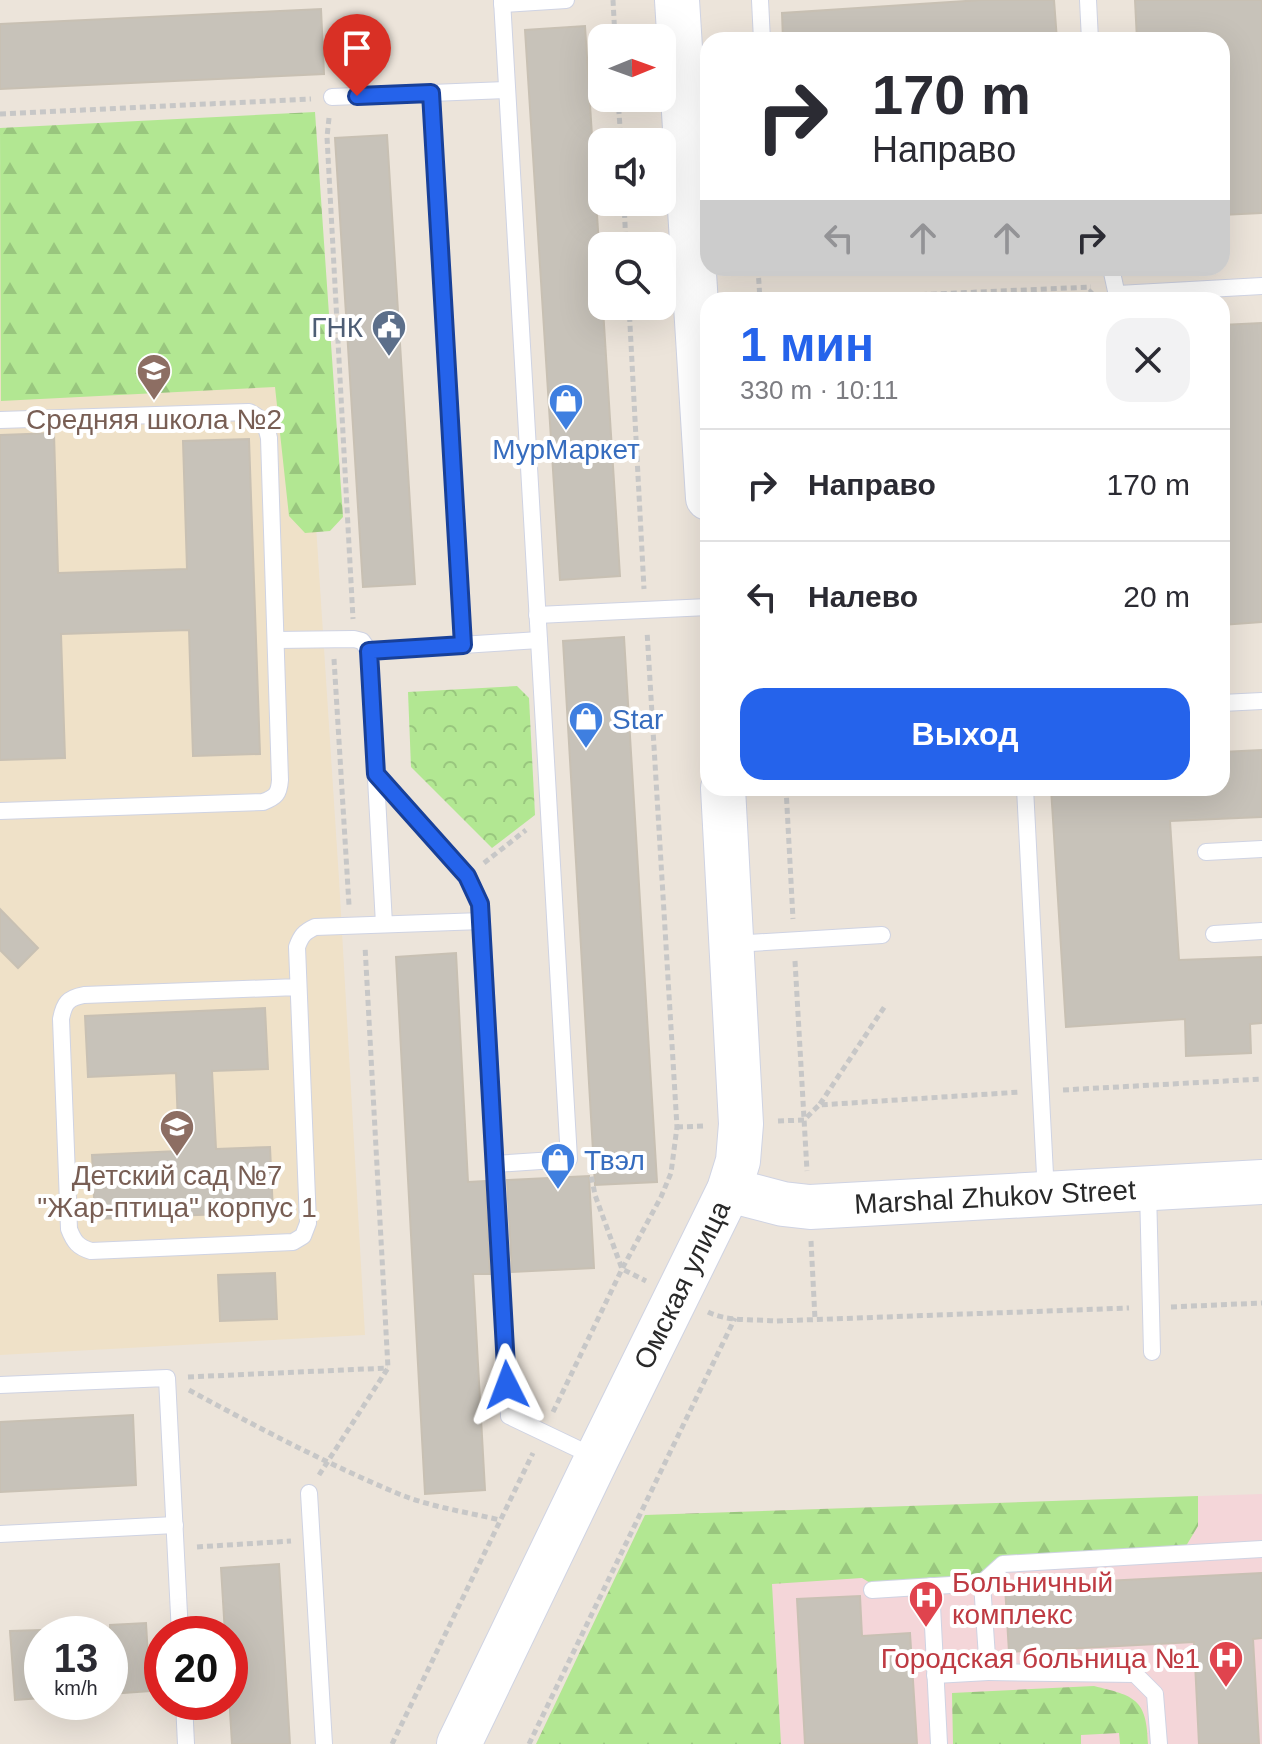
<!DOCTYPE html>
<html lang="ru">
<head>
<meta charset="utf-8">
<style>
	body { margin:0; font-family:Arial,sans-serif; background:#f2f2f3; color:#2b2b33; height:100vh; display:flex; flex-direction:column; font-size:30px; white-space:nowrap }
	* { box-sizing:border-box; margin:0 }
	p { font-size:26px; color:#7c7c81 }
	.icon { flex:none; width:44px; height:44px; fill:none; stroke:currentColor; stroke-width:2; stroke-linecap:round; stroke-linejoin:round }
	.map { position:relative; flex:1; overflow:hidden }
	.drawer { position:absolute; left:700px; top:292px; width:530px; height:504px; display:flex; flex-direction:column; background:#fff; border-radius:24px; box-shadow:0 8px 32px #0002 }
	.drawer>* { flex:none }
	.hud { position:absolute; left:700px; top:32px; width:530px; height:244px; border-radius:24px; box-shadow:0 8px 32px #0002; background:#fff; color:#2b2b33; overflow:hidden }
	.needle { width:52px; rotate:89deg }
	.fabs { position:absolute; left:588px; top:24px; display:grid; gap:16px }
	.fabs a { display:grid; place-items:center; width:88px; height:88px; border-radius:16px; background:#fff; box-shadow:0 8px 32px #0002; font-size:40px }
	.speed { position:absolute; left:24px; top:1616px; display:flex; gap:16px; font-size:40px; font-weight:700; text-align:center }
	.speed>* { display:grid; place-content:center; width:104px; height:104px; border-radius:50%; background:#fff; box-shadow:0 8px 32px #0002; line-height:1 }
	.speed small { font-size:20px; font-weight:400 }
	.speed .limit { border:12px solid #d22; background:#fff; color:#111 }
	.pin { position:absolute; display:grid; place-items:center; width:68px; height:68px; color:#fff; margin:-82px -34px; border-radius:50% 50% 50% 0; rotate:-45deg; box-shadow:0 0 8px #0007 }
	.pin .icon { rotate:45deg }
	.me { position:absolute; width:88px; margin:-44px; rotate:357deg; stroke-linejoin:round; filter:drop-shadow(0 0 6px #0008) }
	.turn { display:flex; align-items:center; gap:28px; height:168px; padding:0 40px; font-size:36px }
	.turn .icon { width:104px; height:104px; stroke-width:2.5 }
	.turn b { display:block; font-size:56px; line-height:68px }
	.lanes { display:flex; align-items:center; height:76px; padding:0 40px; background:#0003; justify-content:center; gap:40px; direction:ltr }
	.lanes .off { opacity:.35 }
	.round { display:grid; place-items:center; flex:none; width:84px; height:84px; border-radius:24px; background:#f2f2f3 }
	.overview { display:flex; align-items:center; justify-content:space-between; height:136px; padding:0 40px }
	h1 { font-size:48px; font-weight:700; line-height:60px; color:#2563eb }
	.cta { display:flex; gap:16px; margin-top:auto; padding:16px 40px }
	.cta a { flex:1; height:92px; border-radius:24px; background:#2563eb; color:#fff; font-size:32px; font-weight:700; line-height:92px; text-align:center }
	ul { padding:0; list-style:none }
	li { display:flex; align-items:center; gap:24px; height:112px; padding:0 40px; border-top:2px solid #e1e1e2 }
	li div { flex:1 }
	li b { display:block; font-size:30px }
	li em { font-style:normal }
	.map>svg:first-child { display:block }
	.education { fill:#efe1c8 }
	.medical { fill:#f4d6d9 }
	.forest { fill:url(#forest-firs) }
	.park { fill:url(#park-crowns) }
	.building { fill:#c7c2b9; stroke:#c8c0b3; stroke-width:2 }
	.lines { fill:none; stroke-linecap:round; stroke-linejoin:round }
	.service-casing { stroke:#cfd3e3; stroke-width:18 }
	.secondary-casing { stroke:#cfd3e3; stroke-width:46 }
	.path { stroke:#c7c7c7; stroke-width:5; stroke-dasharray:6 4; stroke-linecap:butt }
	.service { stroke:#fff; stroke-width:16 }
	.secondary { stroke:#fff; stroke-width:44 }
	.route-casing { stroke:#184099; stroke-width:20 }
	.route { stroke:#2563eb; stroke-width:14 }
	.labels { text-anchor:middle; dominant-baseline:central; stroke-width:8; stroke-linejoin:round; paint-order:stroke }
	.service-label { font-size:28px; fill:#4e5e75; stroke:#fff; text-anchor:end }
	.education-label { font-size:28px; fill:#785e54; stroke:#fff }
	.shop-label { font-size:28px; fill:#366cbe; stroke:#fff; text-anchor:start }
	.street-label { font-size:28px; fill:#292929; stroke:#fff }
	.health-label { font-size:28px; fill:#be3a42; stroke:#fff; text-anchor:start }
</style>
</head>
<body>
<div class="map">
<svg width="1262" height="1744" viewBox="0 0 1262 1744">
	<defs>
		<pattern id="forest-firs" width="22" height="20" patternUnits="userSpaceOnUse" patternTransform="scale(2)"><rect width="22" height="20" fill="#b2e792"/><path d="M5 1l3.5 6h-7zM16 11l3.5 6h-7z" fill="#99c67e"/></pattern>
		<pattern id="park-crowns" width="20" height="18" patternUnits="userSpaceOnUse" patternTransform="scale(2)"><rect width="20" height="18" fill="#b2e792"/><path d="M2 6a3 3 0 1 1 6 0M12 15a3 3 0 1 1 6 0" fill="none" stroke="#99c67e"/></pattern>
	</defs>
	<rect width="100%" height="100%" fill="#ece4da"/>
	<path class="education" d="M292 156 339 879 365 1335 0 1355V165Z"/>
	<path class="medical" d="M1262 1494V1744H536L645 1515Z"/>
	<g class="forest">
		<path d="M315 112 343 517 330 531 305 533 289 516 275 387 1 401 0 128Z"/>
		<path d="M1198 1496V1526L1186 1546 1000 1559 979 1577 872 1584 862 1578 772 1584 781 1744H536L645 1515Z"/>
		<path d="M1094 1686C1134 1696 1147 1698 1148 1744H1120L1119 1733 1081 1735V1744H953L952 1693Z"/>
	</g>
	<path class="park" d="M517 686 529 698 535 815 492 848 411 767 408 692Z"/>
	<g class="building">
		<path d="M981 0H1054L1057 40H783L782 13Z"/>
		<path d="M1135 0H1262V213L1222 215V40H1137Z"/>
		<path d="M321 9 324 74 0 89V24Z"/>
		<path d="M585 26 620 576 560 580 525 30Z"/>
		<path d="M387 135 415 584 363 587 335 138Z"/>
		<path d="M1262 323V622L1222 625V325Z"/>
		<path d="M54 433 58 573 187 569 183 441 249 439 260 754 193 756 189 630 61 634 65 758 0 760V435Z"/>
		<path d="M624 637 657 1182 595 1185 563 641Z"/>
		<path d="M1262 750V817L1170 821 1179 960 1262 957V1023L1250 1024 1251 1053 1186 1056 1185 1019 1066 1027 1051 788H1222V752Z"/>
		<path d="M0 909 38 948 18 968 0 950Z"/>
		<path d="M456 953 468 1182 485 1181 490 1274H473L485 1490 425 1494 396 957Z"/>
		<path d="M265 1008 268 1069 212 1071 216 1149 270 1147 273 1212 95 1219 92 1155 179 1151 176 1073 88 1077 85 1016Z"/>
		<path d="M589 1176 594 1268 512 1272 507 1180Z"/>
		<path d="M275 1273 277 1319 220 1321 218 1275Z"/>
		<path d="M133 1415 136 1485 0 1492V1422Z"/>
		<path d="M279 1564 290 1744H232L230 1711V1634H225L221 1568Z"/>
		<path d="M1262 1573V1638L1253 1639 1259 1744H1199L1194 1642 1009 1652 1005 1586Z"/>
		<path d="M860 1596 862 1636 910 1633 917 1744H805L797 1599Z"/>
		<path d="M146 1623 150 1691 110 1694V1625Z"/>
		<path d="M42 1630V1698L15 1700 10 1631Z"/>
	</g>
	<g class="lines">
		<defs>
			<g id="service">
				<path d="M760 0 762 40"/>
				<path d="M1088 0 1090 40"/>
				<path d="M502 4 566 0"/>
				<path d="M431 93 463 645"/>
				<path d="M332 97 506 90"/>
				<path d="M1111 268 1118 300"/>
				<path d="M1118 294 1262 286"/>
				<path d="M0 420 249 412C262 418 266 424 269 438L280 780C279 794 276 797 263 802L0 811"/>
				<path d="M537 615 708 607"/>
				<path d="M276 640 354 639 362 641 369 651"/>
				<path d="M1222 703 1262 701"/>
				<path d="M376 774 467 876 480 904 482 921 509 1416 597 1458"/>
				<path d="M1025 788 1046 1194"/>
				<path d="M1206 852 1262 849"/>
				<path d="M384 924 369 651 539 640"/>
				<path d="M1214 934 1262 931"/>
				<path d="M733 944 882 935"/>
				<path d="M298 987 84 995C68 998 64 1003 61 1019L69 1229C74 1242 78 1247 91 1251L293 1242 303 1236 308 1223 297 947C301 936 304 932 315 927L482 921"/>
				<path d="M495 1164 569 1159 502 0"/>
				<path d="M1148 1190 1152 1352"/>
				<path d="M0 1385 167 1378 180 1634"/>
				<path d="M309 1493 324 1744"/>
				<path d="M0 1534 175 1525"/>
				<path d="M931 1586 939 1744"/>
				<path d="M872 1590 982 1583 1003 1564 1262 1549"/>
				<path d="M988 1672 1135 1674 1155 1694 1159 1744"/>
				<path d="M935 1675 988 1672 982 1583"/>
				<path d="M184 1702 186 1744"/>
			</g>
			<g id="secondary">
				<path d="M677 0 708 498"/>
				<path d="M729 1190 783 1204 810 1207 1262 1182"/>
				<path d="M459 1744 597 1458 729 1190 738 1161 741 1124 723 788"/>
			</g>
		</defs>
		<use href="#service" class="service-casing"/>
		<use href="#secondary" class="secondary-casing"/>
		<g class="path">
			<path d="M613 0 615 38"/>
			<path d="M618 98 621 142"/>
			<path d="M0 114 311 99"/>
			<path d="M329 118 327 137 353 619"/>
			<path d="M624 202 626 246"/>
			<path d="M758 268 760 300"/>
			<path d="M801 300 1091 287"/>
			<path d="M1083 300 1092 290"/>
			<path d="M629 306 644 589"/>
			<path d="M630 310 659 308"/>
			<path d="M334 659 349 905"/>
			<path d="M786 788 793 919"/>
			<path d="M484 863 526 830"/>
			<path d="M795 961 807 1171"/>
			<path d="M1063 1090 1262 1079"/>
			<path d="M820 1104 885 1006"/>
			<path d="M778 1121 804 1120 819 1105 1021 1092"/>
			<path d="M677 1127 704 1126"/>
			<path d="M588 1168 590 1169 595 1195 622 1269 646 1281"/>
			<path d="M811 1241 815 1319"/>
			<path d="M1171 1307 1262 1303"/>
			<path d="M708 1312C728 1322 754 1319 776 1321L1129 1308"/>
			<path d="M188 1377 388 1368"/>
			<path d="M189 1390C257 1427 327 1464 399 1494 431 1507 466 1512 500 1520"/>
			<path d="M553 1412 622 1269 661 1197 671 1173 677 1127 647 631"/>
			<path d="M319 1475 388 1368 365 946"/>
			<path d="M197 1547 291 1541"/>
			<path d="M392 1744 533 1453"/>
			<path d="M529 1744 735 1318"/>
		</g>
		<use href="#service" class="service"/>
		<use href="#secondary" class="secondary"/>
	</g>
	<g class="lines">
		<defs>
			<path id="route" d="M357 96 431 93 463 645 369 651 376 774 467 876 480 904 507 1385"/>
		</defs>
		<use href="#route" class="route-casing"/>
		<use href="#route" class="route"/>
	</g>
	<defs>
		<symbol id="civic-pin" viewBox="-11 -11 22 30"><path d="M0 17L-7.5 6A9.5 9.5 0 1 1 7.5 6Z" fill="#5c6f8a" stroke="#fff"/><path d="M-.6-6.5H3V-4.5H.6V-3L4-1V1h2V6H-6V1h2V-1L-.6-3ZM-1.2 2.5V6h2.4V2.5Z" fill="#fff"/></symbol>
		<symbol id="school-pin" viewBox="-11 -11 22 30"><path d="M0 17L-7.5 6A9.5 9.5 0 1 1 7.5 6Z" fill="#8d6e63" stroke="#fff"/><path d="M0-5L7-2L0 1L-7-2ZM-4 1L0 2.5L4 1V4Q0 6-4 4Z" fill="#fff"/></symbol>
		<symbol id="shop-pin" viewBox="-11 -11 22 30"><path d="M0 17L-7.5 6A9.5 9.5 0 1 1 7.5 6Z" fill="#3f7fe0" stroke="#fff"/><path d="M-5-2.5h2.3a2.7 3.5 0 0 1 5.4 0H5L5.5 6h-11ZM-1.5-2.5h3a1.5 2.3 0 0 0-3 0Z" fill="#fff"/></symbol>
		<symbol id="hospital-pin" viewBox="-11 -11 22 30"><path d="M0 17L-7.5 6A9.5 9.5 0 1 1 7.5 6Z" fill="#e0444e" stroke="#fff"/><path d="M-5-5h3v3.5h4V-5h3V5h-3V1.5h-4V5h-3Z" fill="#fff"/></symbol>
	</defs>
	<g fill-rule="evenodd">
		<use href="#civic-pin" x="369" y="307" width="40" height="54"/>
		<use href="#school-pin" x="134" y="351" width="40" height="54"/>
		<use href="#shop-pin" x="546" y="381" width="40" height="54"/>
		<use href="#shop-pin" x="566" y="699" width="40" height="54"/>
		<use href="#school-pin" x="157" y="1107" width="40" height="54"/>
		<use href="#shop-pin" x="538" y="1140" width="40" height="54"/>
		<use href="#hospital-pin" x="906" y="1578" width="40" height="54"/>
		<use href="#hospital-pin" x="1206" y="1638" width="40" height="54"/>
	</g>
	<g class="labels">
		<g class="service-label">
			<text x="363" y="327">ГНК</text>
		</g>
		<g class="education-label">
			<text x="154" y="419">Средняя школа №2</text>
			<text x="177" y="1175">Детский сад №7<tspan x="177" dy="32">"Жар-птица" корпус 1</tspan></text>
		</g>
		<g class="shop-label">
			<text x="566" y="449" text-anchor="middle">МурМаркет</text>
			<text x="612" y="719">Star</text>
			<text x="584" y="1160">Твэл</text>
		</g>
		<g class="street-label">
			<text transform="translate(995 1197) rotate(-3)">Marshal Zhukov Street</text>
			<text transform="translate(682 1285) rotate(-64)">Омская улица</text>
		</g>
		<g class="health-label">
			<text x="952" y="1582">Больничный<tspan x="952" dy="32">комплекс</tspan></text>
			<text x="1200" y="1658" text-anchor="end">Городская больница №1</text>
		</g>
	</g>
</svg>
<div class="fabs">
<a><svg class="needle" viewBox="-14 -14 28 28"><path d="M0-13l5 13h-10z" fill="#e53935"/><path d="M0 13l5-13h-10z" fill="#7c7c81"/></svg></a>
<a><svg class="icon" aria-label="sound" viewBox="0 0 24 24"><path d="M4 9h4l5-4v14l-5-4H4zM17 9q2 3 0 6"/></svg></a>
<a><svg class="icon" aria-label="search" viewBox="0 0 24 24"><circle cx="10" cy="10" r="6"/><path d="M15 15l6 6"/></svg></a>
</div>
<div class="speed"><div>13<small>km/h</small></div><div class="limit">20</div></div>
<div class="pin" style="left:357px;top:96px;background:#d93025"><svg class="icon" aria-label="arrive" viewBox="0 0 24 24"><path d="M6 21V4h12l-3 4 3 4H6"/></svg></div>
<svg class="me" style="left:507px;top:1385px" viewBox="-20 -20 40 40"><path d="M0-17L14 15 0 8-14 15z" fill="#2563eb" stroke="#fff" stroke-width="4"/></svg>
<div class="hud">
<div class="turn"><svg class="icon" aria-label="right" viewBox="0 0 24 24"><path d="M7 20v-9h11M14 6l5 5-5 5"/></svg><div><b>170 m</b>Направо</div></div>
<div class="lanes"><svg class="icon off" aria-label="left" viewBox="0 0 24 24"><path d="M17 20v-9H6M10 6l-5 5 5 5"/></svg><svg class="icon off" aria-label="ahead" viewBox="0 0 24 24"><path d="M12 20V5M6 11l6-6 6 6"/></svg><svg class="icon off" aria-label="ahead" viewBox="0 0 24 24"><path d="M12 20V5M6 11l6-6 6 6"/></svg><svg class="icon" aria-label="right" viewBox="0 0 24 24"><path d="M7 20v-9h11M14 6l5 5-5 5"/></svg></div>
</div>
<section class="drawer">
<div class="overview"><div><h1>1 мин</h1><p>330 m · 10:11</p></div><a class="round"><svg class="icon" aria-label="close" viewBox="0 0 24 24"><path d="M6 6l12 12M18 6L6 18"/></svg></a></div>
<ul>
<li><svg class="icon" aria-label="right" viewBox="0 0 24 24"><path d="M7 20v-9h11M14 6l5 5-5 5"/></svg><div><b>Направо</b></div><em>170 m</em></li>
<li><svg class="icon" aria-label="left" viewBox="0 0 24 24"><path d="M17 20v-9H6M10 6l-5 5 5 5"/></svg><div><b>Налево</b></div><em>20 m</em></li>
</ul>
<div class="cta"><a>Выход</a></div>
</section>
</div>
</body>
</html>
